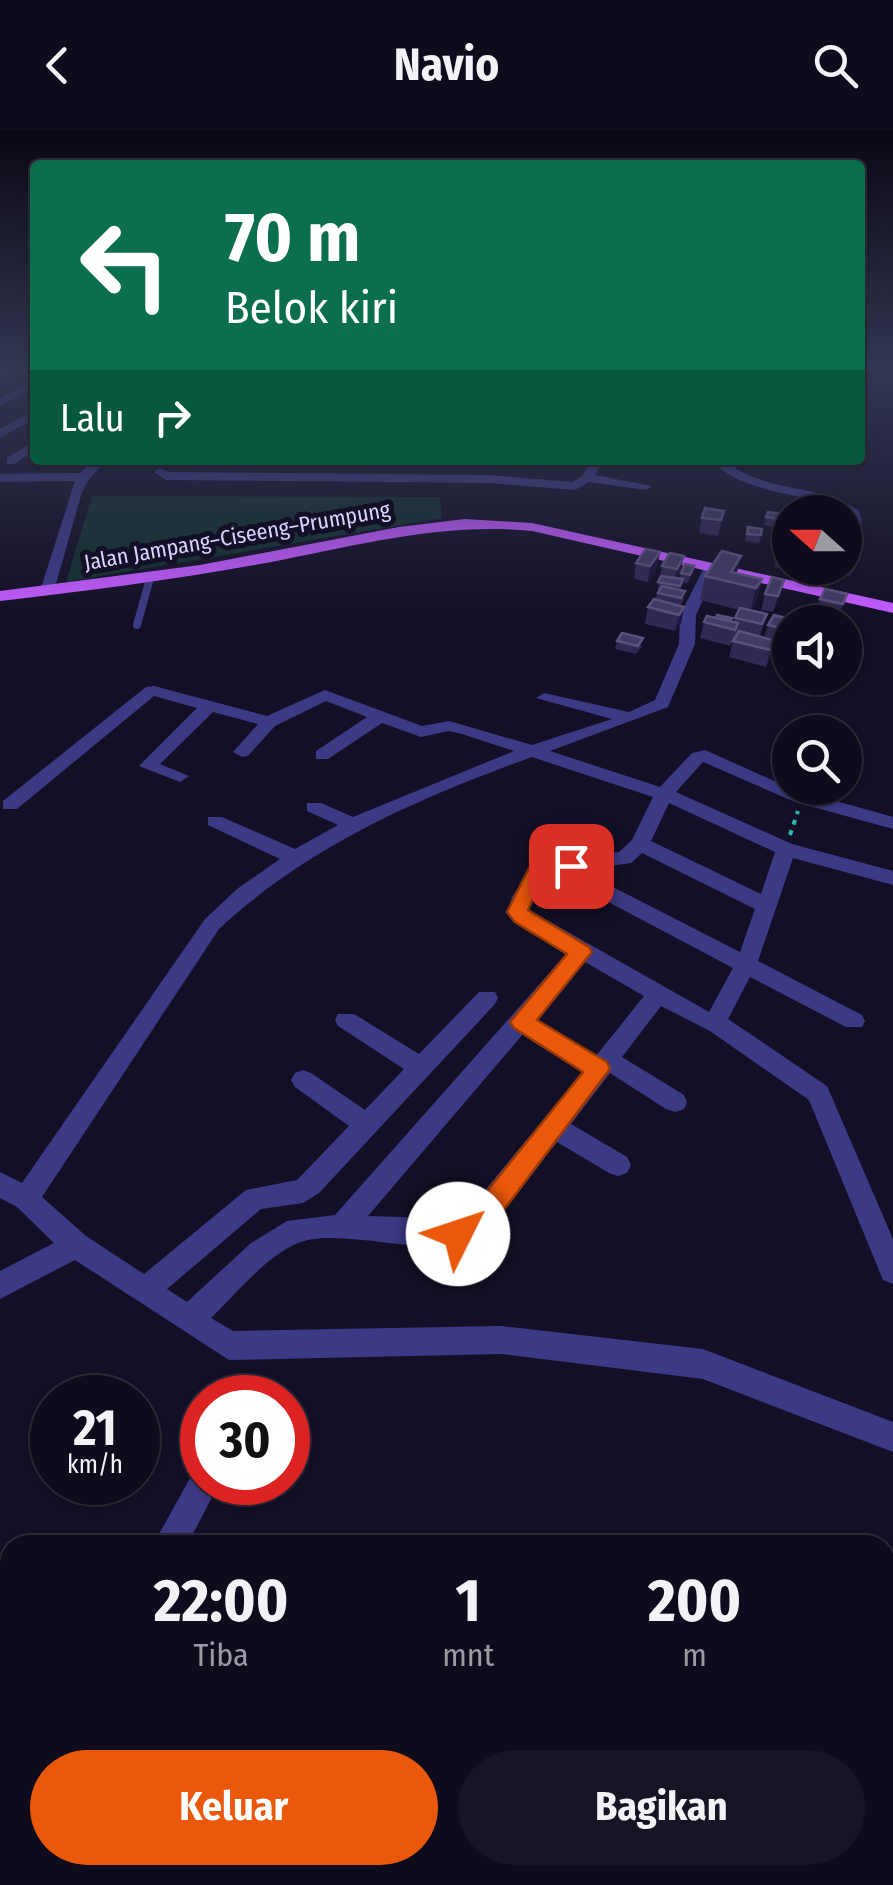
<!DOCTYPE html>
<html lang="id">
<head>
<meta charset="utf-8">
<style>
	body { margin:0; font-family:"Fira Sans Condensed",sans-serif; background:#171425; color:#f1f3f6; height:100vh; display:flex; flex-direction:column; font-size:38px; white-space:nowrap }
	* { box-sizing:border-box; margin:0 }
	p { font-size:32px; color:#9b9ba3 }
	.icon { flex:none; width:55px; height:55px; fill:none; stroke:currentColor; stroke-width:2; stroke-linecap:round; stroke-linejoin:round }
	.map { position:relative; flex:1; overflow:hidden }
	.sheet { position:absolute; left:0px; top:1405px; width:895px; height:350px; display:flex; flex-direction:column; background:#0e0b1c; border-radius:30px 30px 0 0; box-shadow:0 2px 8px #0004,0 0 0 2px #2e2b3b }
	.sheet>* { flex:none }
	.hud { position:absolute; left:30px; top:30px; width:835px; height:305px; border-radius:10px; box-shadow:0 2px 8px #0004,0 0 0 2px #2e2b3b; background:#0b6e4f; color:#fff; overflow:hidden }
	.needle { width:65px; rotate:291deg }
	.buttons { position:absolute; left:772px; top:365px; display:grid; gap:20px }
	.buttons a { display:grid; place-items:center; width:90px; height:90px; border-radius:50%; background:#0e0b1c; box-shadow:0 2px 8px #0004,0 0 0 2px #2e2b3b; font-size:50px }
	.speed { position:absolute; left:30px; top:1245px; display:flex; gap:20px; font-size:50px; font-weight:700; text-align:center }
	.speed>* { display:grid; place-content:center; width:130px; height:130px; border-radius:50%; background:#0e0b1c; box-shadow:0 2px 8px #0004,0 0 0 2px #2e2b3b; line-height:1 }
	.speed small { font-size:25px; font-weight:400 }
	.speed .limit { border:15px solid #d22; background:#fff; color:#111 }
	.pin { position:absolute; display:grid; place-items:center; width:85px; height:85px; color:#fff; margin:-42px; border-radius:20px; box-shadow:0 5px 15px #0006 }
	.me { position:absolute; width:110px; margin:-55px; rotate:49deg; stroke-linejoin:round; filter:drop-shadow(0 0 8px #0008) }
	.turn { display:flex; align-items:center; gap:35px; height:210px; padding:0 30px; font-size:45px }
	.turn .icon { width:130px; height:130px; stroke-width:2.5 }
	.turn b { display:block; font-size:70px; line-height:85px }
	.then { display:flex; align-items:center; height:95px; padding:0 30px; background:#0003; gap:20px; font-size:38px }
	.eta { display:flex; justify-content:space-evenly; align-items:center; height:170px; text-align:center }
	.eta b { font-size:60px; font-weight:700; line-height:70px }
	.primary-button { display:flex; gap:20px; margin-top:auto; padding:20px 30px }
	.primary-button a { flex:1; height:115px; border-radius:60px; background:#ea580c; color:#fff; font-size:40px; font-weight:700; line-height:115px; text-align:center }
	.primary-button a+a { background:#171425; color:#f1f3f6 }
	header { display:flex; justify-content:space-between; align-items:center; height:130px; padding:0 30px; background:#0e0b1c; font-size:45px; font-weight:700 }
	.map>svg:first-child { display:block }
	.green { fill:#12302f }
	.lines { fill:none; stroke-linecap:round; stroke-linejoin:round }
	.path { stroke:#2fb8b0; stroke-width:4; stroke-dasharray:5 6; stroke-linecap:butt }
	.lane { stroke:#3d3a85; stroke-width:8 }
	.street { fill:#3d3a85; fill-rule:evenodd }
	.primary { fill:#c25bff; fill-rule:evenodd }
	.wall { fill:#312854 }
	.shaded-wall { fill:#1d163a }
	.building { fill:#433a66; stroke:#5a527e; stroke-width:2.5 }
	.route { fill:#ea580c; stroke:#983908; stroke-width:2.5 }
	.labels { text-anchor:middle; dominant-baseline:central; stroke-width:10; stroke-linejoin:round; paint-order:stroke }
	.far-street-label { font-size:22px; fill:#d9d4ff; stroke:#130f26 }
</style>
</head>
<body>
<header><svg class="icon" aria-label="back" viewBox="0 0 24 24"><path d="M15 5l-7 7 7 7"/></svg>Navio<svg class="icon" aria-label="search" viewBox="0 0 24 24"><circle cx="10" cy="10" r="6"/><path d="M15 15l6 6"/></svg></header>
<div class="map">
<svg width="893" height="1755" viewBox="0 0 893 1755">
	<rect width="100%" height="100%" fill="#130f26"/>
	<path class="green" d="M92 366 440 367 442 388 66 452Z"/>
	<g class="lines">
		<path class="path" d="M790 705 798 681"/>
		<path class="lane" d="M137 495 150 448"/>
		<g class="street">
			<path d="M14 240 0 248V241Z"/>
			<path d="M35 250V257L0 276V268Z"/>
			<path d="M35 280V288L0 308V299Z"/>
			<path d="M35 311V320L15 334H7V328Z"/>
			<path d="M94 330H107L89 349 82 362 54 461 42 464 40 461 75 351 0 352V344L80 343Z"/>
			<path d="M592 330H604L595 345 652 356 646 360 589 352 575 360 490 353 166 350 154 342 160 338 169 342 490 345 573 352 582 346Z"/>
			<path d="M710 330C728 330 737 341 753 347 789 361 826 358 859 381L862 393 850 411 845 412 848 393 845 382C802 360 746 366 710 330Z"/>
			<path d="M706 434 718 437 696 485 695 514 668 577 550 621 660 657 692 623 705 620 790 658 893 687V699L795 672 703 632 676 662 792 714 893 741V755L793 728 758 831 862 885 865 891 862 897H846L750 847 728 889 827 956 893 1109V1154L883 1150 809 970 710 901 661 876 622 927 684 965 687 972 684 979 675 982 666 979 610 943 571 994 627 1027 631 1035 627 1043 618 1046 609 1043 557 1012C537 1036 502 1088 479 1107 446 1134 343 1095 298 1113 265 1127 237 1163 211 1188L233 1201 501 1196 703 1219 893 1292V1322L703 1249 501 1224 229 1230 75 1130 0 1169V1141L54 1113 17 1077 0 1068V1042L22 1053 205 789 237 759 280 729 208 695V687H222L295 719 338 695 307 681V673H321L353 687 514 621 462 604 449 601 421 607 382 593 328 629H316V621L367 587 326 571 275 596 248 626 242 627 233 622 258 594 213 582 160 634 189 646 180 652 139 636 197 578 154 566 17 679H3V671L146 557 154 556 267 586 325 560 422 596 449 591 532 615 612 589 536 568 544 563 629 582 655 570 679 514 680 485ZM532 627 653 667 632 710 619 722 535 733 512 767 508 783 511 788 568 822 335 1085 287 1091 251 1113 187 1172 167 1159 261 1079 303 1073 319 1063 495 874 498 868 495 862H479L419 924 354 884H338L335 890 338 896 404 939 365 980 311 943 303 940 295 943 291 950 295 957 349 996 297 1050 246 1060 144 1144 86 1106 42 1067 219 799C308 716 419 668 532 627ZM669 673 775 722 761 764 651 711ZM642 723 755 779 740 822 611 756 589 739 631 733ZM565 742 597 766 733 838 709 882 529 780 532 768 548 744ZM585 832 644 866 596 926 536 889ZM523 904 583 942 461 1089 368 1086Z"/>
			<path d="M818 438H832L816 462H806L804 459Z"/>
			<path d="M202 1337V1352H220L187 1415H153L194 1341Z"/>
			<path d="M10 1634V1672L0 1674V1636Z"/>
			<path d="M122 1745H163L167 1755H126Z"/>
			<path d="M325 1745H364L368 1755H329Z"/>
		</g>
		<path class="primary" d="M465 389 532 393 893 473V483L532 401C440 392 356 416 266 433 178 449 89 461 0 471V461L200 435 399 397Z"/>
	</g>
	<g class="wall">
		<path d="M724 381 718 406 699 403 702 388Z"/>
		<path d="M768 382 790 385 789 399 764 395Z"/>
		<path d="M748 397 761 405 759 413 745 411Z"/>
		<path d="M790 403V417L775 414 777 406Z"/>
		<path d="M660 422 657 438 648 452 634 449 636 433Z"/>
		<path d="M790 423V432L784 439 774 437 776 429Z"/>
		<path d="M684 426 680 442 677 448 680 449 681 443 694 436 688 453 682 452 680 460 684 469 680 476 684 477 681 493 675 501 645 494 648 477 656 470 662 436Z"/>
		<path d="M741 426 737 443 762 449 756 473 751 481 767 484 760 506 764 508 768 495 793 492 789 506 783 517 775 514 766 537 729 527 733 511 730 516 700 508 704 492H734L739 480 700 470 705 446Z"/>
		<path d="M845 431 855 437 850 446 839 444 842 438H845Z"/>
		<path d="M784 450 773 482 761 480 765 464Z"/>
		<path d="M847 464 837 490 815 485 820 469Z"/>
		<path d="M617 511 642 516 636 524 615 519Z"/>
		<path d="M845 520 861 524 850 551 837 548H845Z"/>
	</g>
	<g class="shaded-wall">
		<path d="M660 422 657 438 648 452 650 436Z"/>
		<path d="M684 426 680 442 673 455 677 439Z"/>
		<path d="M741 426 735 449 731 442Z"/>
		<path d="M762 449 756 473 750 482 756 458Z"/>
		<path d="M684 477 681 493 675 501 679 485Z"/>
		<path d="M776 511 771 527 766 537 771 520Z"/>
	</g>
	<g class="building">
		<path d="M705 378 724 381 721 390 702 388Z"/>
		<path d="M768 382 790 385V391L766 387Z"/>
		<path d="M748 397 762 399 761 405 747 404Z"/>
		<path d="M779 401 790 403V409L777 406Z"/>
		<path d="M646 419 660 422 650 436 636 433Z"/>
		<path d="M722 421 741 426 731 442 762 449 756 458 705 446Z"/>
		<path d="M782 421 790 423V427L787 431 776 429Z"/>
		<path d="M670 423 684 426 677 439 662 436Z"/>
		<path d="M847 427 858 430 853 439 845 437V431Z"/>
		<path d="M685 434 694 436 690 445 681 443Z"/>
		<path d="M661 446 683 449 680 456 658 452Z"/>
		<path d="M772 447 784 450 778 466 765 464Z"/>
		<path d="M662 456 685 461 681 468 658 463Z"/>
		<path d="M825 459 847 464 843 474 820 469Z"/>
		<path d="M654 469 684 477 679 485 648 477Z"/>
		<path d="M740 478 767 484 762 494 735 488Z"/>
		<path d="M717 485 732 488 730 491 716 488Z"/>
		<path d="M774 485 794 490 792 492H790L788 500 768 495Z"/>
		<path d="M707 486 738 493 735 500 704 492Z"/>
		<path d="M739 501 776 511 771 520 733 511Z"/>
		<path d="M622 503 643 508 638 516 617 511Z"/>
		<path d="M845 520 861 524 856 534 845 532Z"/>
	</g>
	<linearGradient id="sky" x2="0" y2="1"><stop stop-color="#0a0815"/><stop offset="0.49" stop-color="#333752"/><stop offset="1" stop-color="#333752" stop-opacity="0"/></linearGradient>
	<rect width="893" height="486" fill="url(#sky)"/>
	<path class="route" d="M571 729 578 731V741L543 748 528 780 589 817 592 822 537 890 607 932 610 939 494 1093 458 1116 449 1113 445 1104 449 1095 475 1076 583 942 514 898 510 892 567 824 515 792 507 782 529 738Z"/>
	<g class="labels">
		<g class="far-street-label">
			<text transform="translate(237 406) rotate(-10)">Jalan Jampang–Ciseeng–Prumpung</text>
		</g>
	</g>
</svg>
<div class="buttons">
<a><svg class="needle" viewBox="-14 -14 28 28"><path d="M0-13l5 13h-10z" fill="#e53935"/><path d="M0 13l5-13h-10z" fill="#9b9ba3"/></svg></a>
<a><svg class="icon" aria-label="sound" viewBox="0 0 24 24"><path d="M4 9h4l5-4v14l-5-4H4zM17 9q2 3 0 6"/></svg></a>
<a><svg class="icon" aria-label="search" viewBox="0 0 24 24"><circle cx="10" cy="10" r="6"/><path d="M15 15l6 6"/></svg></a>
</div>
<div class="speed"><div>21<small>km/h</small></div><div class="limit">30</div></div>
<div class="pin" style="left:571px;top:736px;background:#d93025"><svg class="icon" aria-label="arrive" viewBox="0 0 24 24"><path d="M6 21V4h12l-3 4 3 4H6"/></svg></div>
<svg class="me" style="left:458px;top:1104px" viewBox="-20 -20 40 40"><circle r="19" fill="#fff"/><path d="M0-13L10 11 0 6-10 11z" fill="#ea580c"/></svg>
<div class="hud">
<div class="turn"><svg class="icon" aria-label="left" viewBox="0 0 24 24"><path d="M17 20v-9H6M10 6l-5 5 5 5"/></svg><div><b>70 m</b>Belok kiri</div></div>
<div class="then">Lalu<svg class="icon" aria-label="right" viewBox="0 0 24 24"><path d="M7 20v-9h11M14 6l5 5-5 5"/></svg></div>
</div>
<section class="sheet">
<div class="eta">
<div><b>22:00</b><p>Tiba</p></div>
<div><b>1</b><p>mnt</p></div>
<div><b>200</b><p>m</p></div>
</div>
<div class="primary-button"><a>Keluar</a><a>Bagikan</a></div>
</section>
</div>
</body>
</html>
